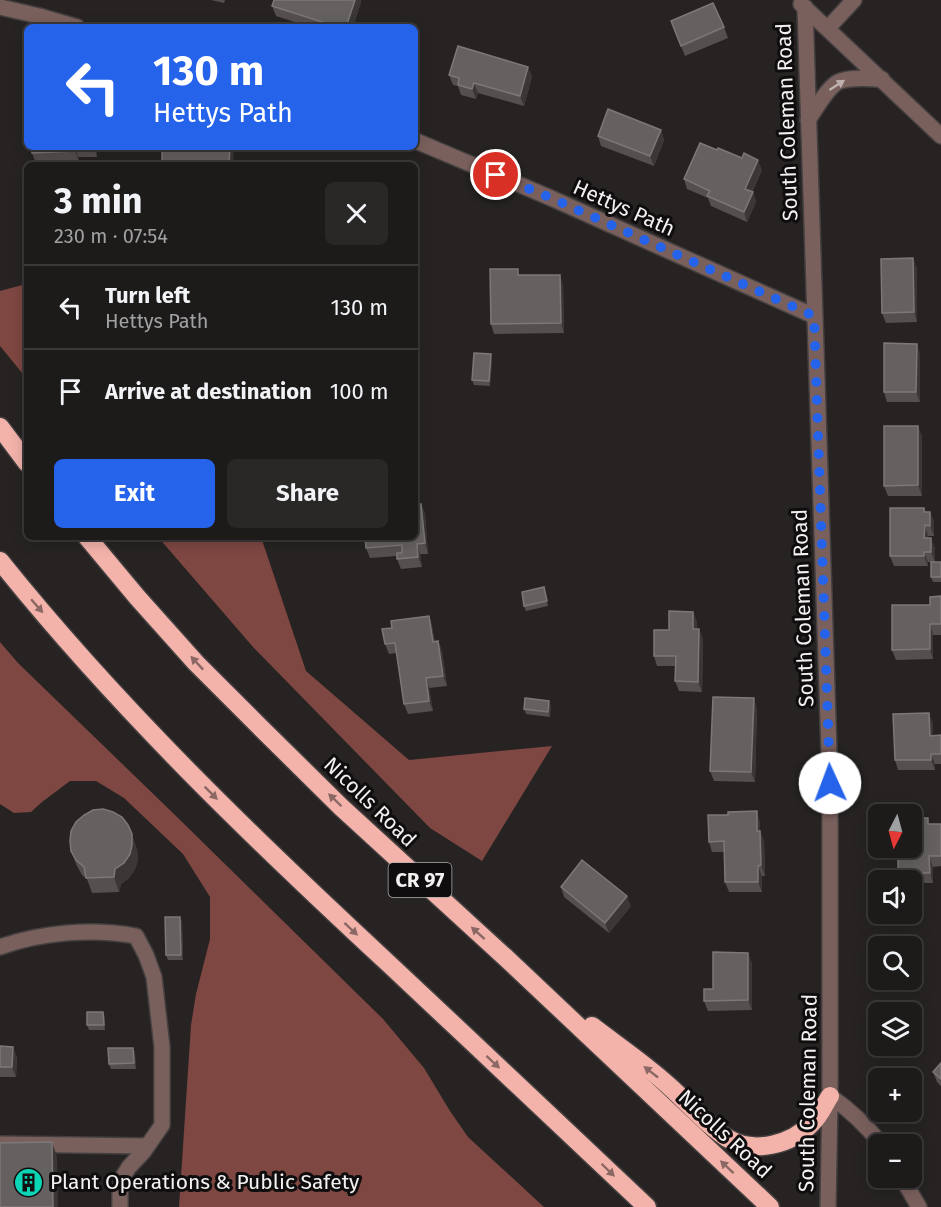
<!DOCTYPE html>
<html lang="en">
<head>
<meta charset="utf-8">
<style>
	body { margin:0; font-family:"Fira Sans",sans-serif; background:#2a2727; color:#f1f3f6; height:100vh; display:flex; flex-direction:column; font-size:22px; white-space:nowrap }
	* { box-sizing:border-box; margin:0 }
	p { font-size:20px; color:#a0a1a2 }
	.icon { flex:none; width:33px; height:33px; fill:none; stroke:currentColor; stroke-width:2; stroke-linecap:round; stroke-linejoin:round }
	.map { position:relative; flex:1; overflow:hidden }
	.side { position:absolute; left:24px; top:162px; width:394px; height:378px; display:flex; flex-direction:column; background:#1d1a1a; border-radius:9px; box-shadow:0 3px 15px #0003,0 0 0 2px #3b3839 }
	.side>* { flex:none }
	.guide { position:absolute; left:24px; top:24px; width:394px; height:126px; border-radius:9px; box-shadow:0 3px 15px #0003,0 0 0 2px #3b3839; background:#2563eb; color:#fff; overflow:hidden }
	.needle { width:39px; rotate:186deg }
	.fabs { position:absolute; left:868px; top:804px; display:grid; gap:12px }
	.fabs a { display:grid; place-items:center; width:54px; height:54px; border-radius:9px; background:#1d1a1a; box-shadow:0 3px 15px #0003,0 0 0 2px #3b3839; font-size:30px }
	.pin { position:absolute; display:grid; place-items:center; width:51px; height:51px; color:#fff; margin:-26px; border:3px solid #fff; border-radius:50%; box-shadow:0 2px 6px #0007 }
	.me { position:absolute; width:66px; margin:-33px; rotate:358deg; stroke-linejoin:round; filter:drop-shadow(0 0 4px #0008) }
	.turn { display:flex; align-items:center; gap:21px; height:126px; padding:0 30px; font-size:27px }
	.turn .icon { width:78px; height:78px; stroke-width:2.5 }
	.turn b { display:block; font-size:42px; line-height:51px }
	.round { display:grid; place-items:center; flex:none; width:63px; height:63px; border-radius:9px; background:#2a2727 }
	.overview { display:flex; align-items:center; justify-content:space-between; height:102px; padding:0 30px }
	h1 { font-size:36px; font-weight:700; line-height:45px }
	.primary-button { display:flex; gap:12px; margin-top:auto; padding:12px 30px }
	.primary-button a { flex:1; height:69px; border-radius:9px; background:#2563eb; color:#fff; font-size:24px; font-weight:700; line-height:69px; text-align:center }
	.primary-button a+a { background:#2a2727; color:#f1f3f6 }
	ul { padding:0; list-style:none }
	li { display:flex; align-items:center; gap:18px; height:84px; padding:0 30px; border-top:2px solid #3b3839 }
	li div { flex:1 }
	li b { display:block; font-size:22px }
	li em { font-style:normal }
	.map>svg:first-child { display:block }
	.forest { fill:#7e4742 }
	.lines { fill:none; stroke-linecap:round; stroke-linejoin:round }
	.minor-casing { stroke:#444040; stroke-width:18 }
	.highway-casing { stroke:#444040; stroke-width:21 }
	.minor { stroke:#7a605d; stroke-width:15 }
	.highway { stroke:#f3b3ab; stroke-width:18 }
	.wall { fill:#55504f }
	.shaded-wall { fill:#3b3736 }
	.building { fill:#666161; stroke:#7c7877; stroke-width:1.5 }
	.oneway { fill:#bdb0ae }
	.oneway2 { fill:#8c6864 }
	.route { stroke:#2563eb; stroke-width:10; stroke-dasharray:0 18 }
	.labels { text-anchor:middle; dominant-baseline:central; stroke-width:6; stroke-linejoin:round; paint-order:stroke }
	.shield { fill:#0f0d0d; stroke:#afadad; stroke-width:1.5 }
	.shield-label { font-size:20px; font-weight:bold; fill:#f4f1f1 }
	.street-label { font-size:21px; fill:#f4f1f1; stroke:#0f0d0d }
	.poi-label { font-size:21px; fill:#f4f1f1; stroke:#0f0d0d; text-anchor:start }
</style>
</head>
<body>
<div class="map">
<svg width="941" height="1207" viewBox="0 0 941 1207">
	<rect width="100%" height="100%" fill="#272323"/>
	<g class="forest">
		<path d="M26 284H27V379L0 346V291Z"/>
		<path d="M158 537H261L306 671 409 760 552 746 482 861 430 828 253 647Z"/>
		<path d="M0 642 18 663 175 815 383 1019 424 1068 450 1111 468 1137 544 1207H179L191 1025 196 994 210 939V897L183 854 124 798 96 781H70L42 802 31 812 14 813 0 804Z"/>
	</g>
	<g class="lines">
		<defs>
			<g id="minor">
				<path d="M801 4 941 136"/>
				<path d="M0 7 39 16 77 27"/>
				<path d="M805 7 830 783V1096L828 1207"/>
				<path d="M828 28 854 0"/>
				<path d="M808 120C816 109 827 88 838 82 850 76 869 79 882 79"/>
				<path d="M416 141 551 198 814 316"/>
				<path d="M0 947C42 932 93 928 136 936L146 955 154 977 162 1047V1125L144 1151 129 1167 122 1178 120 1195V1207"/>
				<path d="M830 1096C850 1110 866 1125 881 1144"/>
				<path d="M0 1144 147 1146"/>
				<path d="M902 1178 919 1207"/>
			</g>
			<g id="highway">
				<path d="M0 427 27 463"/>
				<path d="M87 537 137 597 196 663 260 727 341 807 505 957 770 1207"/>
				<path d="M0 561C117 707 252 837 389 964 475 1045 562 1126 647 1207"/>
				<path d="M592 1026C618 1046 645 1064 669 1086 688 1103 706 1125 727 1138 754 1155 792 1144 812 1123 820 1116 824 1105 830 1096"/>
			</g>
		</defs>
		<use href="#minor" class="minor-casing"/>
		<use href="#highway" class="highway-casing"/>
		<use href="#minor" class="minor"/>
		<use href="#highway" class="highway"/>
	</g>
	<g class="wall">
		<path d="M211 0H225L224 3Z"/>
		<path d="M274 0H361V2L353 27H310L276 16 272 6Z"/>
		<path d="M671 21 724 27 728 38 685 56Z"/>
		<path d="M528 67 532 77 524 106 478 93 476 99 461 95 458 86 453 85 449 75Z"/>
		<path d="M661 130 664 140 654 166 601 146 598 136Z"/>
		<path d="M32 147H97V157H78L79 162 36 163 32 153Z"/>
		<path d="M717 150 742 158 762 170 752 192H753L756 202 747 222 711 206 708 198 687 189 684 179Z"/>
		<path d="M917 268V322L886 323 882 313Z"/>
		<path d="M563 285 564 333 494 334 491 324Z"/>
		<path d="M491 354 492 360 490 386 474 385 472 380Z"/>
		<path d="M920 354V402H887L884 392Z"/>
		<path d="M922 436V496H888L884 486Z"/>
		<path d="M421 504 425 514 428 554H420L422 567 401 569 397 559V556L370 558 366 548 365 539 357 540 356 537H416Z"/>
		<path d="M924 508 926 512H930L934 522V536H928V538L935 548V562H928V566H894L890 556Z"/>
		<path d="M941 562V582H933L931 577Z"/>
		<path d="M544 587 548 606 526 611 524 606Z"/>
		<path d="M941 596V635H933V659L896 660 892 650 930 605Z"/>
		<path d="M693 612 697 622V629H699L703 640 702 692 679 691 675 681V666H657L654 656 669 630Z"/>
		<path d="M429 616 432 626 435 642 438 641 442 651 447 686 429 688 433 711 408 714 404 704 397 653 389 654 385 644 392 628Z"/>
		<path d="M551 706 550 717 526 714 524 709Z"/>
		<path d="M757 709 755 782 714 781 710 771Z"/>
		<path d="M933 723V736L941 735V764H935V770H898L895 760Z"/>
		<path d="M728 815 760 822V831L764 841 765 876H762V892H729L725 882V852H712L709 842Z"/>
		<path d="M930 824H941V866L933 867V883H912V880H901L898 873V853L896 848H912Z"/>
		<path d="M137 849 138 860 135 869 129 878 121 884 119 892 92 893 87 879 82 875 77 866 71 851Z"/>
		<path d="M561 887 631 906 609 933 564 897Z"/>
		<path d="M180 917 182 922 183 960H168L166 955Z"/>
		<path d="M752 963V1010L708 1011 704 1001 713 989Z"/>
		<path d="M103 1012 105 1017V1030H89L87 1025Z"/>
		<path d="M0 1046 17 1057 16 1077H0Z"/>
		<path d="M133 1048 135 1053 136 1069H111L109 1064Z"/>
		<path d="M941 1063V1086L937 1082 933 1072Z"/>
	</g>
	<g class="shaded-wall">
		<path d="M355 0H361V2L353 27H346Z"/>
		<path d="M528 67 532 77 524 106 520 96Z"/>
		<path d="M474 83 478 93 476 99 472 89Z"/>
		<path d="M661 130 664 140 654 166 650 156Z"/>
		<path d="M75 147 78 157 79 162 75 151Z"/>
		<path d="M94 147H97V157Z"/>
		<path d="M230 147H234L233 165H229Z"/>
		<path d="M758 160 762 170 748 199 745 189Z"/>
		<path d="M753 192 756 202 747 222 744 212Z"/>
		<path d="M913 258 917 268V322L914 312Z"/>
		<path d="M560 275 563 285 564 333 561 323Z"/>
		<path d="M917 344 920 354V402L916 392Z"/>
		<path d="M491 354 492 360 490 386 489 381Z"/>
		<path d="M918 426 922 436V496L918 485Z"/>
		<path d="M421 504 425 514 428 554 425 543Z"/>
		<path d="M930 512 934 522V536L930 526Z"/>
		<path d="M925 525 928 536V548L924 538Z"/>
		<path d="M931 538 935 548V562L931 552Z"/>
		<path d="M417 544 420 554 422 567 418 557Z"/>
		<path d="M924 552 928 562V566L924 556Z"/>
		<path d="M693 612 697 622V639L693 629Z"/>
		<path d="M429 616 432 626 436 652 433 642Z"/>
		<path d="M930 624 933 635V659L930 649Z"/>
		<path d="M699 629 703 640 702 692 698 682Z"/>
		<path d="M438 641 442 651 447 686 443 676Z"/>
		<path d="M426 678 429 688 433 711 429 701Z"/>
		<path d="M754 698 757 709 755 782 751 772Z"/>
		<path d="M549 701 551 706 550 717 548 712Z"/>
		<path d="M929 713 933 723V746L930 736Z"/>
		<path d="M931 754 935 764V770L931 760Z"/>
		<path d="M757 811 760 822V831L764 841 765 876 761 865 757 831Z"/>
		<path d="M132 834 137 849 138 860 135 869 129 878 121 884 119 892 114 877 115 869Z"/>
		<path d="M929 856 933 867V883L930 873Z"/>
		<path d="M758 866 762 876V892L758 882Z"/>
		<path d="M627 896 631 906 609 933 605 923Z"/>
		<path d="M180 917 182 922 183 960 181 955Z"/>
		<path d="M748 953 752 963V1010L748 1000Z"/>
		<path d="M103 1012 105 1017V1030L104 1025Z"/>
		<path d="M13 1047 17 1057 16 1077 12 1067Z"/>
		<path d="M133 1048 135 1053 136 1069 134 1063Z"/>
		<path d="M52 1142 57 1157 58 1207H53Z"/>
	</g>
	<g class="building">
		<path d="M274 0H355L346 27H338L272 6Z"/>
		<path d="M713 3 724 27 681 46 671 21Z"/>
		<path d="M458 46 528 67 520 96 474 83 472 89 458 85 459 78 449 75Z"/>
		<path d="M608 109 661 130 650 156 598 136Z"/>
		<path d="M700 143 717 150 718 148 742 158 744 153 758 160 745 189 753 192 744 212 707 196 710 191 684 179Z"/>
		<path d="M32 147H75V151L32 153Z"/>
		<path d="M162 147H230L229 165H162Z"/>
		<path d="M913 258 914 312 882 313 881 259Z"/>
		<path d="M490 269H518V275H560L561 323 491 324Z"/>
		<path d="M884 343 917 344 916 392H884Z"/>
		<path d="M474 353 491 354 489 381 472 380Z"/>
		<path d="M884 426H918V485L884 486Z"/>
		<path d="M416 504H421L425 543 417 544 418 557 397 559V553H402V545L366 548 365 537H416Z"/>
		<path d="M890 508H924V512H930V526L925 525 924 538H931V552H924V556H890Z"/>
		<rect x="931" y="562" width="10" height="15"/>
		<path d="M544 587 547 601 524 606 522 592Z"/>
		<path d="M941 596V624H930V649L892 650V605H930V597Z"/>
		<path d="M669 611 693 612V629H699L698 682 675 681 676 656H654V630H669Z"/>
		<path d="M429 616 433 642 438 641 443 676 426 678 429 701 404 704 395 643 385 644 382 629 392 628 391 621Z"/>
		<path d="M713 697 754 698 751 772 710 771Z"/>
		<path d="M525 698 549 701 548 712 524 709Z"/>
		<path d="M929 713 930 736 941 735V754H931V760H895L893 714Z"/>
		<path d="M103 809 113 812 122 817 128 825 132 834V845L130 854 124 863 115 869 114 877 86 878 84 867 76 860 71 851 70 841 71 831 76 822 84 815 93 810Z"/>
		<path d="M757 811V831H760L761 865 758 866V882H725L724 841 709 842 708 815H728V812Z"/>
		<path d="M912 818H928V824H941V856H929L930 873H898V848H912Z"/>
		<path d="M582 860 627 896 605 923 561 887Z"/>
		<path d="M165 917H180L181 955H166Z"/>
		<path d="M713 952 748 953V1000L704 1001V989H713Z"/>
		<path d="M87 1012H103L104 1025H87Z"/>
		<path d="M0 1046 13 1047 12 1067H0Z"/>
		<path d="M108 1048H133L134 1063 109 1064Z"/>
		<path d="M941 1063V1079L933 1072Z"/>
		<path d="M52 1142 53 1207H0V1143Z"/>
	</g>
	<defs><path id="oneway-solid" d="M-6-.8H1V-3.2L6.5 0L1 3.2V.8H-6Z" transform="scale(1.5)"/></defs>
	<use class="oneway" href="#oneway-solid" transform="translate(837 85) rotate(-33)"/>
	<g class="oneway2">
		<use href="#oneway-solid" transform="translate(37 606) rotate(49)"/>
		<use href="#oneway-solid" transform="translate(197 663) rotate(-133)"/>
		<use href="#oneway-solid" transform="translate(211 793) rotate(45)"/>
		<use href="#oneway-solid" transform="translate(335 800) rotate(-136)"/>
		<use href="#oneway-solid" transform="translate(351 929) rotate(43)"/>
		<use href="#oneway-solid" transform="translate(478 933) rotate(-138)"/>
		<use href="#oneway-solid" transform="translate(493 1062) rotate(43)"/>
		<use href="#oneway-solid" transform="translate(651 1072) rotate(-142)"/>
		<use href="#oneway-solid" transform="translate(727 1167) rotate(-137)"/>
		<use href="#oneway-solid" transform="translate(608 1170) rotate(44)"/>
	</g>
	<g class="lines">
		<path class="route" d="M496 175 551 198 814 316 830 783"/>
	</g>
	<defs>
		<symbol id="building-disc" viewBox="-11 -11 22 22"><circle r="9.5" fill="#0bd5b5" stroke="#0f0d0d"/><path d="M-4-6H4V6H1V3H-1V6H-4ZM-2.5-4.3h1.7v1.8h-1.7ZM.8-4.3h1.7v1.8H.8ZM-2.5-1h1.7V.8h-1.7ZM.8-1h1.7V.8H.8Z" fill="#111"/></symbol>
	</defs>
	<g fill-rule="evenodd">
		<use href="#building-disc" x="12" y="1166" width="33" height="33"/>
	</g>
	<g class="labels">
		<rect class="shield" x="388.5" y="863" width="63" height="34" rx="4.5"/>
		<g class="shield-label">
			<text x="420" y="880">CR 97</text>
		</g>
		<g class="street-label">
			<text transform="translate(787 122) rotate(-92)">South Coleman Road</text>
			<text transform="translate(624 208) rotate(24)">Hettys Path</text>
			<text transform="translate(803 608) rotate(-92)">South Coleman Road</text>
			<text transform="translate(370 802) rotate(44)">Nicolls Road</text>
			<text transform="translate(808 1093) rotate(-89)">South Coleman Road</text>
			<text transform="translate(725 1134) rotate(43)">Nicolls Road</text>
		</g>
		<g class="poi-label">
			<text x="50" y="1182">Plant Operations &amp; Public Safety</text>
		</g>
	</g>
</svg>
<div class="fabs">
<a><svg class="needle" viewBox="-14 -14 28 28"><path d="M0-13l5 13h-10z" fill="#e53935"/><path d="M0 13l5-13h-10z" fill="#a0a1a2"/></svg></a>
<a><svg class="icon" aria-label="sound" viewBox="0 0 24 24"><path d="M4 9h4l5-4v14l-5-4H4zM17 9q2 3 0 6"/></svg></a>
<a><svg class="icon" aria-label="search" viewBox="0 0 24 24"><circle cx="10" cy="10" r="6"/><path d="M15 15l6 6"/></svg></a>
<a><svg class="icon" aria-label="layers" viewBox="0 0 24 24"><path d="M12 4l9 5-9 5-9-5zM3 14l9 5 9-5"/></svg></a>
<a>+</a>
<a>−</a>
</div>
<div class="pin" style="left:496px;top:175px;background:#d93025"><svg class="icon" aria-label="arrive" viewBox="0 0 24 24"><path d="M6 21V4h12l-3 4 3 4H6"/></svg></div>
<svg class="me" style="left:830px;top:783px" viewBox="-20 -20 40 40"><circle r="19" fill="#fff"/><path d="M0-13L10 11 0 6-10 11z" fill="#2563eb"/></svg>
<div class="guide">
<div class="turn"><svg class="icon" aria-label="left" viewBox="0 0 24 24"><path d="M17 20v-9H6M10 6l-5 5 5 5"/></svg><div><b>130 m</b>Hettys Path</div></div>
</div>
<section class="side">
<div class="overview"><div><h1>3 min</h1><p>230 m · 07:54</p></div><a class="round"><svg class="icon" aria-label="close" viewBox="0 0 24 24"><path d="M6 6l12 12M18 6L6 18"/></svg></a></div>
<ul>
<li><svg class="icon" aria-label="left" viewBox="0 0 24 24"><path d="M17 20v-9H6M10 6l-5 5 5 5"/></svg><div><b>Turn left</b><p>Hettys Path</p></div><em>130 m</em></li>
<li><svg class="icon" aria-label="arrive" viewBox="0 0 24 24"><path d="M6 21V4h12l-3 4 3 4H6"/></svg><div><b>Arrive at destination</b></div><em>100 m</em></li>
</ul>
<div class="primary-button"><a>Exit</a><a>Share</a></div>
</section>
</div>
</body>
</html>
